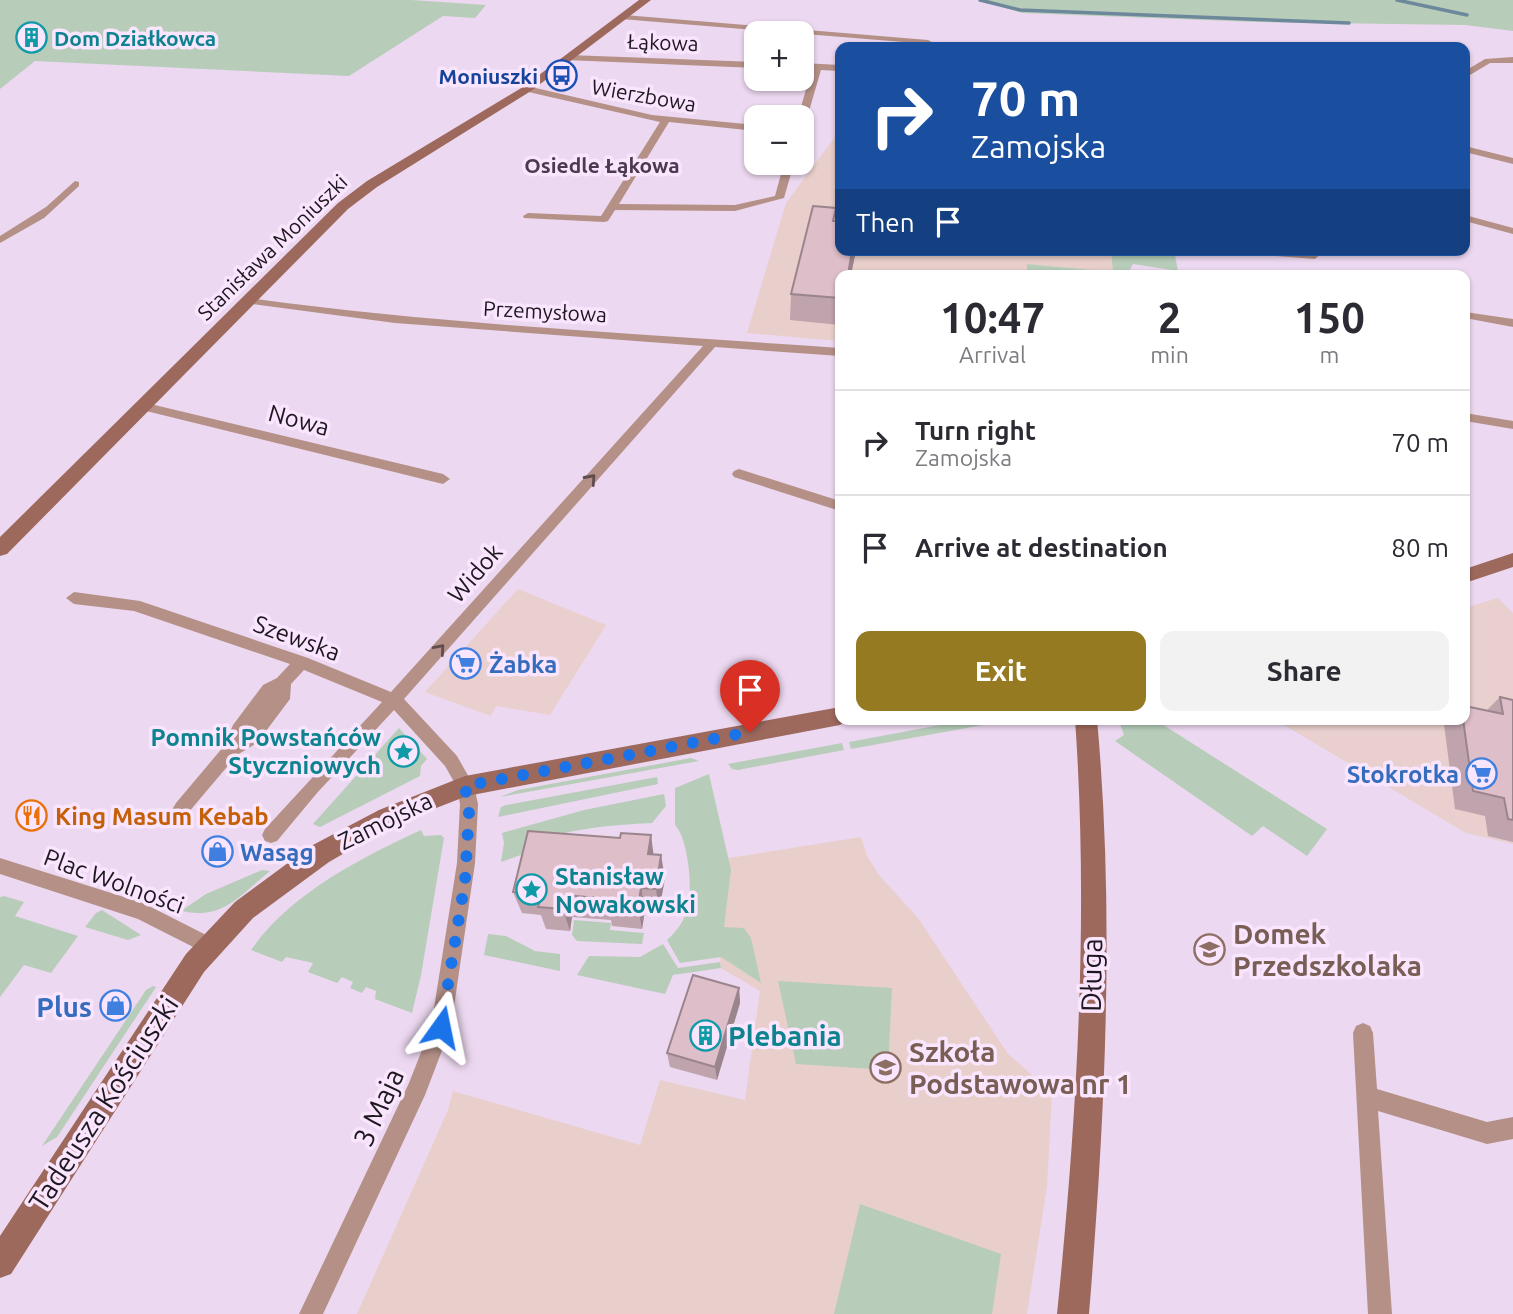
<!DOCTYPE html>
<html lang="en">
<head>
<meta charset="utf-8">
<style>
	body { margin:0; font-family:Ubuntu,sans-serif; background:#f2f2f3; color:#2b2b33; height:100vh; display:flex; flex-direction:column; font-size:26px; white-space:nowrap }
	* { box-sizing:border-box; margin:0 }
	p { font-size:23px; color:#7c7c81 }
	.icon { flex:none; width:38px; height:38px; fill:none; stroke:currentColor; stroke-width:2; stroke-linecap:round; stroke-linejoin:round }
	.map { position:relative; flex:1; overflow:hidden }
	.drawer { position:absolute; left:835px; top:270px; width:635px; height:455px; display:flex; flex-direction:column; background:#fff; border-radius:14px; box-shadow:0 2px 5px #0004 }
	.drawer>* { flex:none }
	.hud { position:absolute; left:835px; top:42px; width:635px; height:214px; border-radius:14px; box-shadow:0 2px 5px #0004; background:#1a4fa0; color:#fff; overflow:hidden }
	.controls { position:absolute; left:744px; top:21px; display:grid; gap:14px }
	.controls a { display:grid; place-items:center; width:70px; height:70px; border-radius:14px; background:#fff; box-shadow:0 2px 5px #0004; font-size:35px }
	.pin { position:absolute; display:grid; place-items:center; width:60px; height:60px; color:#fff; margin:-72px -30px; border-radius:50% 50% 50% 0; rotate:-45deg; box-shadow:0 0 7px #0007 }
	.pin .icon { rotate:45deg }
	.me { position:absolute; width:77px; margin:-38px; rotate:12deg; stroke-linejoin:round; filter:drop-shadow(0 0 5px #0008) }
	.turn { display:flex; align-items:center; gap:24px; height:147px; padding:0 21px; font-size:32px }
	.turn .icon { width:91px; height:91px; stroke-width:2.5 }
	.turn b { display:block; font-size:49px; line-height:60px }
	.then { display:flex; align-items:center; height:66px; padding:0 21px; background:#0003; gap:14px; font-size:26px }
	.eta { display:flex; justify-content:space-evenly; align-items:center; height:119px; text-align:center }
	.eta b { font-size:42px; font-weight:700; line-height:49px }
	.button { display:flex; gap:14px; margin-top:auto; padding:14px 21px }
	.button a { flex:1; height:80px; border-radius:14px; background:#967a22; color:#fff; font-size:28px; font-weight:700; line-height:80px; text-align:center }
	.button a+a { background:#f2f2f3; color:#2b2b33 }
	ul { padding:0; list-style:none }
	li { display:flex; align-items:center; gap:21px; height:105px; padding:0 21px; border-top:2px solid #e1e1e2 }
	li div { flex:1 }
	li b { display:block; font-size:26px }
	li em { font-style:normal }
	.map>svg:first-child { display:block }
	.commercial { fill:#e9cfcd }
	.education { fill:#e9cfcb }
	.green { fill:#b7cdba }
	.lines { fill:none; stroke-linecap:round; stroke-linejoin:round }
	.stream { stroke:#6d889b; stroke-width:3.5 }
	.street { fill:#b49087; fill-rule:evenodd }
	.secondary { fill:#9d695d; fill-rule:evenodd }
	.wall { fill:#bfa3ad }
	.shaded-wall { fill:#9b858d }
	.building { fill:#debec9; stroke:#9b858d; stroke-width:2 }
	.oneway { stroke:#624d4e }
	.route { stroke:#1a73e8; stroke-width:12; stroke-dasharray:0 21.6 }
	.labels { text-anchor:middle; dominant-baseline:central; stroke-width:7; stroke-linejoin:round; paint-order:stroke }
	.far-culture-label { font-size:21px; font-weight:bold; fill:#0d838f; stroke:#f9e5fd; text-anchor:start }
	.far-street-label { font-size:21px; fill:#1e171f; stroke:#f9e5fd }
	.far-transit-label { font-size:21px; font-weight:bold; fill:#164399; stroke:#f9e5fd; text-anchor:end }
	.far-neighbourhood-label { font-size:21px; font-weight:bold; fill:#4b3a4e; stroke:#f9e5fd }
	.street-label { font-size:24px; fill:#1e171f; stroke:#f9e5fd }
	.shop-label { font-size:24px; font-weight:bold; fill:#366cbe; stroke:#f9e5fd; text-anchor:start }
	.culture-label { font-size:24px; font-weight:bold; fill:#0d838f; stroke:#f9e5fd; text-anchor:end }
	.food-label { font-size:24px; font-weight:bold; fill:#c56008; stroke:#f9e5fd; text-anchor:start }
	.near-education-label { font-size:28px; font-weight:bold; fill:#785e54; stroke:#f9e5fd; text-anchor:start }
	.near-street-label { font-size:28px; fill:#1e171f; stroke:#f9e5fd }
	.near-shop-label { font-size:28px; font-weight:bold; fill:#366cbe; stroke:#f9e5fd; text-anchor:end }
	.near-culture-label { font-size:28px; font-weight:bold; fill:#0d838f; stroke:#f9e5fd; text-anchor:start }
</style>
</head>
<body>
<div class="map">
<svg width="1513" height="1314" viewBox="0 0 1513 1314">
	<rect width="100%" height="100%" fill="#ecd8f0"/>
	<g class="commercial">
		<path d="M518 589 606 625 550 715 496 706 491 716 425 692Z"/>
		<path d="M1498 598 1513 613V844L1466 833 1274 719H1465V608Z"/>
	</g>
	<g class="education">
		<path d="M840 130V250H1111L1113 272 1027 264V275H840V341L747 333 786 203Z"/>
		<path d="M861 837 867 856 879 875 918 918 1008 1054 1052 1092 1047 1186 1027 1314H357L448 1110 453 1091 640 1145 660 1080 745 1100 760 991 721 968 710 861Z"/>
	</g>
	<g class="green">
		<path d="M0 0H411L486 5 475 18 443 16 349 76 35 61 0 89Z"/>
		<path d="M981 0H1513V31L1465 25 1256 22 1022 13Z"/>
		<path d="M1111 250H1174L1178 271 1133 264 1127 275H1027V264L1113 272Z"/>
		<path d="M972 719H1016L851 749 849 742Z"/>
		<path d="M1125 719H1154L1327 829 1307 856 1263 826 1252 836 1115 741 1124 735 1119 721Z"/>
		<path d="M399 728 427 759 421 766 420 776 320 827 313 824Z"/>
		<path d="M842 743 844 750 738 770 732 769 728 764Z"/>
		<path d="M691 758 699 761 500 797 518 790Z"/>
		<path d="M709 774 731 870 724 927 744 928 751 938 761 983 721 957 680 963 667 940C677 931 685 920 688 907 693 889 688 838 675 825V788Z"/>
		<path d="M657 777 658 784 498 817 501 807 506 805Z"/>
		<path d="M664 794 666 806 652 823C610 825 565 829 526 845L521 855 501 862 504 843 502 833 584 810Z"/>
		<path d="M421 830 424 836 441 835 444 838 421 975 412 1013 375 999 376 991 366 987 362 993 350 988 353 982 342 977 337 983 308 972 313 963 286 957 282 962 251 950C291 893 359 859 421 830Z"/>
		<path d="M262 870 270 871C239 896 223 920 181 911L206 894Z"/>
		<path d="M4 896 24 902 15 916 78 936 51 973 24 965 0 997V897Z"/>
		<path d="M102 910 141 935 128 940 85 927 96 913Z"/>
		<path d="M574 920 611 923 610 930 644 933 642 944 577 941 572 935Z"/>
		<path d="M488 934 506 936 535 951 560 954V971L484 955Z"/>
		<path d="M663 944 678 968 720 962 721 968 673 975 665 994 577 975 589 956 640 957Z"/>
		<path d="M778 981 892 988 888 1070 796 1064Z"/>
		<path d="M153 986 156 987 57 1137 42 1146 146 990Z"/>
		<path d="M860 1204 1001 1254 992 1314H834Z"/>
	</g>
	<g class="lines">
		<g class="stream">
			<path d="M980 0 1020 10 1349 23"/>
			<path d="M1397 0 1467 15"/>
		</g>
		<g class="street">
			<path d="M624 15 928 40 932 42 928 44 621 19Z"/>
			<path d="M1234 45H1262L1266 47H1230Z"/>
			<path d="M569 55 756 62V68L566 60 565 58Z"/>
			<path d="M1513 57V63H1490L1465 78V71L1485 59Z"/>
			<path d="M802 63 840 65V71L821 70 807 118 802 121V117H798L812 69 802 68Z"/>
			<path d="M527 86 652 115 756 125V131L669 122 619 204 735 205 775 196 784 163H794L784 198 735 211 615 210 608 221 604 222 524 218 523 216 528 213 601 216 660 122 524 91 523 89Z"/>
			<path d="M1465 146 1513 158V164L1465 152Z"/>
			<path d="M75 181 79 182V186L44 218 0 243V236L46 207Z"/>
			<path d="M1465 215 1513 228V234L1465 221Z"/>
			<path d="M1234 250 1312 253 1325 250 1315 259 1239 253Z"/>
			<path d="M248 298C445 325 643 334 840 348V356L715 347 404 699 457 756 474 786 478 804 475 863 451 1027 425 1095 323 1314H299L409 1083 431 1027 457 863 460 804 457 787 445 766 394 710 317 793 277 841 271 843 265 841 262 835 265 829 382 702 304 670 291 684 290 699 257 743 237 755 188 813 182 816 176 813 173 808 176 803 224 746 233 725 263 685 277 678 290 664 134 611 74 604 66 598 74 592 140 601 308 658 391 692 703 346 395 323 244 303 242 301Z"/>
			<path d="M1465 312 1513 319V327L1465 318Z"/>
			<path d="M142 402 443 474 450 479 443 484 138 409 136 406Z"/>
			<path d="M1465 413 1513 421V429L1465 421Z"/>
			<path d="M739 469 840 501V511L734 477 732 474 734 471Z"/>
			<path d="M0 858 143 903 216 940 219 946 216 952 209 955 138 919 0 874Z"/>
			<path d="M1363 1023 1370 1026 1373 1033 1377 1089 1487 1122 1513 1117V1139L1487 1144 1378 1111 1392 1314H1368L1353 1033 1356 1026Z"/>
		</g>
		<g class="secondary">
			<path d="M639 0H651L531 91 377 187 348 209 7 554 0 556V537L338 203 367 181 523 87Z"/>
			<path d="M1513 553V567L1465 583V569Z"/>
			<path d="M840 707V719H849L840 725 467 796 395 824 329 862 253 918 204 972 11 1274 0 1278V1236L186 954 235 902 311 846 379 810 465 776Z"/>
			<path d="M1075 719H1097C1115 916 1105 1117 1089 1314H1057C1077 1118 1089 917 1075 719Z"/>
		</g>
	</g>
	<g class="wall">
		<path d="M836 221 856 250 851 275H840V325L790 320 791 294Z"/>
		<path d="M1500 697 1513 700V842L1488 836 1485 816 1455 809 1444 724 1448 719H1465L1487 710Z"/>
		<path d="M654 855 665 878 659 911 645 910 642 929 612 926 611 920 572 917 570 931 546 929 541 915 522 913 513 892Z"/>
		<path d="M739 988 740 1003 717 1080 670 1067 667 1053Z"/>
	</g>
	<g class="shaded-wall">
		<path d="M852 250H856L851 275H848Z"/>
		<path d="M651 835 654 858 648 854Z"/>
		<path d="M661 855 665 878 659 911 656 889Z"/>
		<path d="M641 888 645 910 642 929 638 907Z"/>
		<path d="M565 895 572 917 570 931 563 909Z"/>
		<path d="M739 988 740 1003 717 1080 715 1067Z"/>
	</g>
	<g class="building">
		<path d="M813 206 836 208 833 221H840V250H852L848 275H840V298L791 294Z"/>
		<path d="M1500 697 1513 700V820L1508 819 1504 798 1473 791 1463 719H1465V706L1503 714Z"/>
		<path d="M528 831 620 838 621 833 651 835 648 854 661 855 656 889 641 888 638 907 607 905 608 899 565 895 563 909 538 907 542 893 513 892Z"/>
		<path d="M693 975 739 988 715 1067 667 1053Z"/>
	</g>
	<defs><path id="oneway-chevron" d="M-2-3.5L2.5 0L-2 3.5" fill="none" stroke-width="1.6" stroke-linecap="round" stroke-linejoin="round" transform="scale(1.75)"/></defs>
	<g class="oneway">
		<use href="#oneway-chevron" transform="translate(591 479) rotate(-48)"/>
		<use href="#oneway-chevron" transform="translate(440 649) rotate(-49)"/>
	</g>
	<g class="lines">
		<path class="route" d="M441 1027 465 881 469 812 465 786 750 732"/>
	</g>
	<defs>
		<symbol id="building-ring" viewBox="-11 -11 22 22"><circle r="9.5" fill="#f9e5fd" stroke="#0f9aa8" stroke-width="1.5"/><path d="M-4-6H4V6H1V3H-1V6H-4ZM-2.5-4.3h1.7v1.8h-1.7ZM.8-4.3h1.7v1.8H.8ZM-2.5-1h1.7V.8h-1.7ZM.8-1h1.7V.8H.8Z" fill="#0f9aa8"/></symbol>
		<symbol id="bus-ring" viewBox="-11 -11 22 22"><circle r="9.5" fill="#f9e5fd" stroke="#1a4fb4" stroke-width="1.5"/><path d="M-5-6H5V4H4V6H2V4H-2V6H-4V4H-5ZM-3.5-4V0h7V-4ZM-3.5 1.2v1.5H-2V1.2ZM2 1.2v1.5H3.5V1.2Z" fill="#1a4fb4"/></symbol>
		<symbol id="supermarket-ring" viewBox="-11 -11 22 22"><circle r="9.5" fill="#f9e5fd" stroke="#3f7fe0" stroke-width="1.5"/><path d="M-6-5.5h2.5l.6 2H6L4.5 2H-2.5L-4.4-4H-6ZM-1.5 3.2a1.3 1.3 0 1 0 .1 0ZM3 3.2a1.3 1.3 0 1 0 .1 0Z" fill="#3f7fe0"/></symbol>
		<symbol id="sight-ring" viewBox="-11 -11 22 22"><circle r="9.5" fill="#f9e5fd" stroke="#0f9aa8" stroke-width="1.5"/><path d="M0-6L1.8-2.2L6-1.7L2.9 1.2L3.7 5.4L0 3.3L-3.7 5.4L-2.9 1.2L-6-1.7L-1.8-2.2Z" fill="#0f9aa8"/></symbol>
		<symbol id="restaurant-ring" viewBox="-11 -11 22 22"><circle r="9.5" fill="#f9e5fd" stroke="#e8710a" stroke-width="1.5"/><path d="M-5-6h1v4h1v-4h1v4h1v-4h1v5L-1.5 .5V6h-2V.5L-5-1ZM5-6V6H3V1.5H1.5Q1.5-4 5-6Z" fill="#e8710a"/></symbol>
		<symbol id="shop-ring" viewBox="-11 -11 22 22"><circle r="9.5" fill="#f9e5fd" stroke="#3f7fe0" stroke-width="1.5"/><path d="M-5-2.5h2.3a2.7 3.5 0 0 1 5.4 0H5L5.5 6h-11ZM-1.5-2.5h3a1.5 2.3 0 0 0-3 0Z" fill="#3f7fe0"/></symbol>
		<symbol id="school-ring" viewBox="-11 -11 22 22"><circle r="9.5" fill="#f9e5fd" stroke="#8d6e63" stroke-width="1.5"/><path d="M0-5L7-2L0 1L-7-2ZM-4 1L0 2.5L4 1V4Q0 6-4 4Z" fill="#8d6e63"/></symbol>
	</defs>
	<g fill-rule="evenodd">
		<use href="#building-ring" x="14" y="20" width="35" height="35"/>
		<use href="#bus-ring" x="544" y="58" width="35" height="35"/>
		<use href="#supermarket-ring" x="448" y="646" width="35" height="35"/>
		<use href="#sight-ring" x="386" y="734" width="35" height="35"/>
		<use href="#supermarket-ring" x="1464" y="756" width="35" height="35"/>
		<use href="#restaurant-ring" x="14" y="798" width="35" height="35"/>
		<use href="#shop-ring" x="200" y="834" width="35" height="35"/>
		<use href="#sight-ring" x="514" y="872" width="35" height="35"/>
		<use href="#school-ring" x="1192" y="932" width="35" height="35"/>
		<use href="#shop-ring" x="98" y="988" width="35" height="35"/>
		<use href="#building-ring" x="688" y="1018" width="35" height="35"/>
		<use href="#school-ring" x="868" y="1050" width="35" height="35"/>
	</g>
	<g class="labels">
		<g class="far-culture-label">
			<text x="54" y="38">Dom Działkowca</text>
		</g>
		<g class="far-street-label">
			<text transform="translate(663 42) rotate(2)">Łąkowa</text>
			<text transform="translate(644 95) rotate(10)">Wierzbowa</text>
			<text transform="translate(272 247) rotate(-44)">Stanisława Moniuszki</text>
			<text transform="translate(545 311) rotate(3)">Przemysłowa</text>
		</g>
		<g class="far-transit-label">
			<text x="538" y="76">Moniuszki</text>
		</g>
		<g class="far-neighbourhood-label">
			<text x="602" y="165">Osiedle Łąkowa</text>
		</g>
		<g class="street-label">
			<text transform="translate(299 420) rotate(15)">Nowa</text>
			<text transform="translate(475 573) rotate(-49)">Widok</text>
			<text transform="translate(297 638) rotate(20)">Szewska</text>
			<text transform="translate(385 821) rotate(-26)">Zamojska</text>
			<text transform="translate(114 881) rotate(20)">Plac Wolności</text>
		</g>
		<g class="shop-label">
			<text x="489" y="664">Żabka</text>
			<text x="1459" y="774" text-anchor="end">Stokrotka</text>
			<text x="240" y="852">Wasąg</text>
		</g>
		<g class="culture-label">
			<text x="381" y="737">Pomnik Powstańców<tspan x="381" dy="28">Styczniowych</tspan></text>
			<text x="555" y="876" text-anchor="start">Stanisław<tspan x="555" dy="28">Nowakowski</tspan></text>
		</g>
		<g class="food-label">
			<text x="55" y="816">King Masum Kebab</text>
		</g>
		<g class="near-education-label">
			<text x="1233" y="933">Domek<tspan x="1233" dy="32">Przedszkolaka</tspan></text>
			<text x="909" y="1051">Szkoła<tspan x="909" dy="32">Podstawowa nr 1</tspan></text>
		</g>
		<g class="near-street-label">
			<text transform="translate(1091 975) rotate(-89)">Długa</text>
			<text transform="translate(103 1103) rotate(-57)">Tadeusza Kościuszki</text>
			<text transform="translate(378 1107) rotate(-65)">3 Maja</text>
		</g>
		<g class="near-shop-label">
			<text x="92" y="1006">Plus</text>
		</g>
		<g class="near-culture-label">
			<text x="728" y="1035">Plebania</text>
		</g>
	</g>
</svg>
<div class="controls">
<a>+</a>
<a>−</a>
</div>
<div class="pin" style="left:750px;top:732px;background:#d93025"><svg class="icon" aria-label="arrive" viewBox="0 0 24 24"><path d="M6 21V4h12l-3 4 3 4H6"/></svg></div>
<svg class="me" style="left:441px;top:1027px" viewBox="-20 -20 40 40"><path d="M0-17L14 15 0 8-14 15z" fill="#1a73e8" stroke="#fff" stroke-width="4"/></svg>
<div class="hud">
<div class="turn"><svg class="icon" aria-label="right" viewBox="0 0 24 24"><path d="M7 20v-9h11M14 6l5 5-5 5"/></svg><div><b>70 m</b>Zamojska</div></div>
<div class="then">Then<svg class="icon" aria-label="arrive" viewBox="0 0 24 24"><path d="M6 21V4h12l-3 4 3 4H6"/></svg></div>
</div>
<section class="drawer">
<div class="eta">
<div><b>10:47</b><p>Arrival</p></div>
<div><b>2</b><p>min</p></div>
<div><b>150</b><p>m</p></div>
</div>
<ul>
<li><svg class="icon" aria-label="right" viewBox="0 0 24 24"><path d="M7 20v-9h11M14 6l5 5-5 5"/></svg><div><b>Turn right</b><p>Zamojska</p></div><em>70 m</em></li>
<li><svg class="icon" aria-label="arrive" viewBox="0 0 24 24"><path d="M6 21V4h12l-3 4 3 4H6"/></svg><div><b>Arrive at destination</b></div><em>80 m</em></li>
</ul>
<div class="button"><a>Exit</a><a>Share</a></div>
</section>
</div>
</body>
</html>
